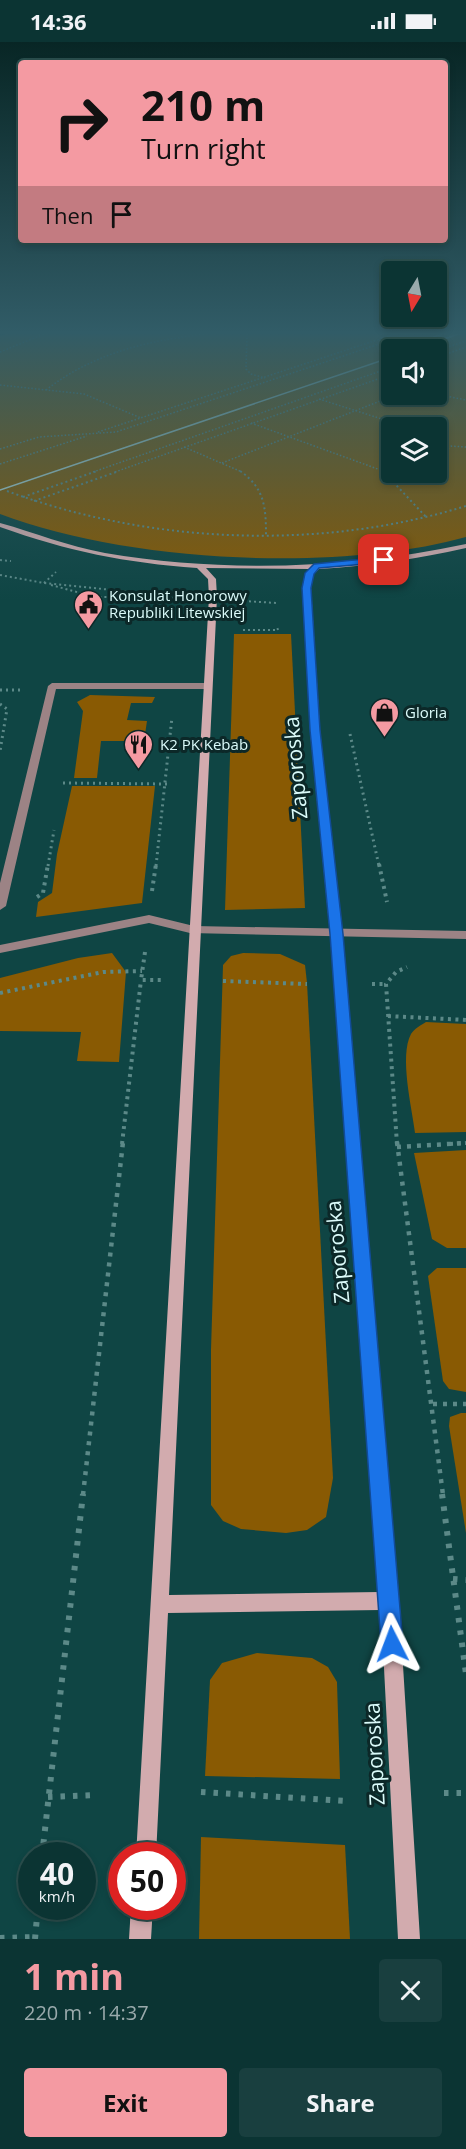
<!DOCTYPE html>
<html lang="en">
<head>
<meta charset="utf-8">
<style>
	body { margin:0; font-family:"Open Sans",sans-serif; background:#193f3f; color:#f1f3f6; height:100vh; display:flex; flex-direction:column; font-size:22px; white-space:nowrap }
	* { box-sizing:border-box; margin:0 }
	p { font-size:20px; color:#9aaaac }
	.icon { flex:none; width:33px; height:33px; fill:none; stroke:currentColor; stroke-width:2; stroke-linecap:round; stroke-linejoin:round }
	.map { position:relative; height:1897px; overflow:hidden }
	.side { display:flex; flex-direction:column; background:#0b3433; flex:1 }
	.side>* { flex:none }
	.top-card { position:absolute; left:18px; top:18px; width:430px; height:183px; border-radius:6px; box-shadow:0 3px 9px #0003,0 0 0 2px #2b4f4e; background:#f49aa2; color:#111; overflow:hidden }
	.needle { width:39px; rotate:190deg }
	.controls { position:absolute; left:381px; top:219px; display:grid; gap:12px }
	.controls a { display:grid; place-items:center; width:66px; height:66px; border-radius:6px; background:#0b3433; box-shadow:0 3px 9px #0003,0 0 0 2px #2b4f4e; font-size:30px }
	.speed { position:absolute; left:18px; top:1800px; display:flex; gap:12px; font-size:30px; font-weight:700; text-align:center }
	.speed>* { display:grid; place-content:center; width:78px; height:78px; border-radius:50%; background:#0b3433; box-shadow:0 3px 9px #0003,0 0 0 2px #2b4f4e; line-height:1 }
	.speed small { font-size:15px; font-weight:400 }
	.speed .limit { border:9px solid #d22; background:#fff; color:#111 }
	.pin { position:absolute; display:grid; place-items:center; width:51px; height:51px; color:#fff; margin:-26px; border-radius:12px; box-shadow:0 3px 9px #0006 }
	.me { position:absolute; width:66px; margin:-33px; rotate:357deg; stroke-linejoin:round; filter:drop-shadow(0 0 4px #0008) }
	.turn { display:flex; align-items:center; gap:21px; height:126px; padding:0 24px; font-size:27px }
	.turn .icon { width:78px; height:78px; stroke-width:2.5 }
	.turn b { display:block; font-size:42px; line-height:51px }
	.then { display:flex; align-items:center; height:57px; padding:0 24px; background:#0003; gap:12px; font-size:22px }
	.round { display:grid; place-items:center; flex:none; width:63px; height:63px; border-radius:6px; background:#193f3f }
	.overview { display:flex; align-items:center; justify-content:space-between; height:102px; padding:0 24px }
	h1 { font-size:36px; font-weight:700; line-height:45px; color:#f49aa2 }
	.cta { display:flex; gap:12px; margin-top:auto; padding:12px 24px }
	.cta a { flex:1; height:69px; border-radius:6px; background:#f49aa2; color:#111; font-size:24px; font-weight:700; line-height:69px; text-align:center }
	.cta a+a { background:#193f3f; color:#f1f3f6 }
	.status { display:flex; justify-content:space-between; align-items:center; height:42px; padding:0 30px; background:#0b3433; direction:ltr }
	.status svg { height:16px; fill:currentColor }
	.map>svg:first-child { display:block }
	.green { fill:#895a03; fill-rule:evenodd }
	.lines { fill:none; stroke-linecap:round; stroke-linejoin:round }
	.path-far5 { stroke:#5c8988; stroke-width:1.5; stroke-dasharray:1.5 2; stroke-linecap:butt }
	.path-far4 { stroke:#5c8988; stroke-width:2; stroke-dasharray:2 3; stroke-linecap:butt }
	.path-far3 { stroke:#5c8988; stroke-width:3; stroke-dasharray:2 4; stroke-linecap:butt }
	.path-far2 { stroke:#5c8988; stroke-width:4; stroke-dasharray:3 4.5; stroke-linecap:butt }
	.path-far1 { stroke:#5c8988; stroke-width:4.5; stroke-dasharray:4 6; stroke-linecap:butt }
	.path { stroke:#5c8988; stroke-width:6; stroke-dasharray:4.5 8; stroke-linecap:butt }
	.service { fill:#9c8385; fill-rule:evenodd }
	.minor { fill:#9c8385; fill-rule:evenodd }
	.secondary { fill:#d2abae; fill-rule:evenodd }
	.tram { stroke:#aed3d2; stroke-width:1.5 }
	.route { fill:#1a73e8; stroke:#114b97; stroke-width:1.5 }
	.labels { text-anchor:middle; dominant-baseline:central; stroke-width:6; stroke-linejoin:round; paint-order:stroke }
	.far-poi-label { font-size:15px; fill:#dbfbfa; stroke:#0c2828; text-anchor:start }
	.near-street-label { font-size:21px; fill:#dbfbfa; stroke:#0c2828 }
</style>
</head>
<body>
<div class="status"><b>14:36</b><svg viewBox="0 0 49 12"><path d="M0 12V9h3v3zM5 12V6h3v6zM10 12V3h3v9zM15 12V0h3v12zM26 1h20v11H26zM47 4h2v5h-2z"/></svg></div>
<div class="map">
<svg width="466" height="1897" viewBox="0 0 466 1897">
	<rect width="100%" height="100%" fill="#0f4544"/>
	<g class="green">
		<path d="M6 292H466V495C337 531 125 520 0 472V294ZM392 308H436V352H392ZM392 386H436V430H392Z"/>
		<path d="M234 592H291L305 866 225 868Z"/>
		<path d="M90 653 155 655 152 661H131L127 678 147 679 144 699H101L97 736H74L83 669 77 660Z"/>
		<path d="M72 744H155L142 861 36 875 38 860 52 851 57 812Z"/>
		<path d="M112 911 126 930 119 1020 77 1019 81 990 0 989V936L78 916Z"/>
		<path d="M243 911 280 912 305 923 307 941 333 1436 326 1475 307 1488 286 1491 241 1487 223 1479 211 1463V1307L223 923 231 914Z"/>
		<path d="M426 980 466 982V1090L415 1091C412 1066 399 1014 411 992 414 987 421 983 426 980Z"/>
		<path d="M466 1108V1206H447L432 1197 414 1111Z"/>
		<path d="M437 1226H466V1350L449 1347 443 1339 428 1234Z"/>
		<path d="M461 1371H466V1491L449 1384 450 1375Z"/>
		<path d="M257 1611 312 1616 328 1625 337 1640 340 1737 205 1734 210 1638 222 1621Z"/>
		<path d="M201 1795 345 1803 350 1897H199Z"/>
	</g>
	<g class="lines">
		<g class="path-far5">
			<path d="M247 292 246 327 251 332 265 336"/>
			<path d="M459 292 466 294"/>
			<path d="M436 309 466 299"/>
			<path d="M0 310 44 292"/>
			<path d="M436 316 466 305"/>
			<path d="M0 343 84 352 141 376"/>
			<path d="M46 348C94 311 146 299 205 292"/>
			<path d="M436 352 466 358"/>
			<path d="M319 357 410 386"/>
			<path d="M251 381 386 430"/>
			<path d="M98 390 395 292"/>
			<path d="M436 395 449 404 466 405"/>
			<path d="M184 405 242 430"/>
			<path d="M0 407 39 395 116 390 409 292"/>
			<path d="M436 418 447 412 449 404"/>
			<path d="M222 421 398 352"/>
			<path d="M0 422 87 394"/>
			<path d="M93 430 392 325"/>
			<path d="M115 430 392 332"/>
		</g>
		<g class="path-far4">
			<path d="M240 429C265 446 266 466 266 495"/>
			<path d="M383 429 427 476"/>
			<path d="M7 449C150 502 320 509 466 464"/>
			<path d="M23 455 97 429"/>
			<path d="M34 459 119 429"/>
			<path d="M0 518 11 519"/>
			<path d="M0 533 44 541 132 550 140 555 182 556"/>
			<path d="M44 541 56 530"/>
			<path d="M51 543 95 555H140"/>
			<path d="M244 559 276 561"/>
			<path d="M243 588H278L277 585"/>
		</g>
		<g class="path-far3">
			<path d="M0 648H20"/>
			<path d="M0 662 7 667 0 709"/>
			<path d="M350 692 379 824"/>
			<path d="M63 741 167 742"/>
			<path d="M48 824 54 788"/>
			<path d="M156 824 172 675"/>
		</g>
		<g class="path-far2">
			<path d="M379 822 387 860"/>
			<path d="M152 849 156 822"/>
			<path d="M37 855 43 851 48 822"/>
			<path d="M145 910 141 938H162"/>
			<path d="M223 939 307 942"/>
			<path d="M372 942H386"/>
			<path d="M0 951 103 930 142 929"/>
			<path d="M388 974 466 978"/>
			<path d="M122 1102 141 938"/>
			<path d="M397 1102 386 942 396 930 407 925"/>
			<path d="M450 1102 466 1101"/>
		</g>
		<g class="path-far1">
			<path d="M397 1100 443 1453"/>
			<path d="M397 1105 466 1101"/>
			<path d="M433 1362H466"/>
			<path d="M83 1453 123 1100"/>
		</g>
		<g class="path">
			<path d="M442 1452 466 1632"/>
			<path d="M453 1537 466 1538"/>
			<path d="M201 1750 345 1759"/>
			<path d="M444 1751H466"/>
			<path d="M48 1755 96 1753"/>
			<path d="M42 1814 83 1452"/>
			<path d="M0 1896 35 1895"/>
			<path d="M35 1897 38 1864"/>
		</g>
		<g class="service">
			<path d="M52 641H207L211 644 207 647H56L6 864 0 868V841L48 644Z"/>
			<path d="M149 873 198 885 200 888 194 892 149 881 0 911V903Z"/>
		</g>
		<path class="minor" d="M194 884 466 889V897L190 891 188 888Z"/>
		<g class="secondary">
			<path d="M0 481C36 491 67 504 105 511 224 531 348 527 466 502V506C417 517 369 524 319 527L314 532 311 546 320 688 342 892 399 1559 420 1897H398L381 1568 168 1571 156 1814H136L209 555 208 537 197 526C126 521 67 509 0 485ZM206 526 310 527 306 531 303 546 310 688 330 892 380 1550 169 1553 217 555 216 537Z"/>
			<path d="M131 1864H153L151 1897H129Z"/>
		</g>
		<g class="tram">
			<path d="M434 301 458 292"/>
			<path d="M397 308 442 292"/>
			<path d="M0 448 392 315"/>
		</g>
	</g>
	<linearGradient id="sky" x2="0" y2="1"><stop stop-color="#082625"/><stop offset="0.52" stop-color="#315c67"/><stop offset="1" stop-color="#315c67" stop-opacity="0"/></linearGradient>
	<rect width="466" height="558" fill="url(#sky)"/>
	<path class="route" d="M384 515 388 520 319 526 314 532 311 546 320 688 343 892 403 1602 399 1610 392 1613 384 1610 381 1602 330 892 310 688 302 546 305 531 314 522Z"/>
	<defs>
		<symbol id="civic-pin" viewBox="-11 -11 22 30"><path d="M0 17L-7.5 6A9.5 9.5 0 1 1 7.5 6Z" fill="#f49aa2" stroke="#0c2828"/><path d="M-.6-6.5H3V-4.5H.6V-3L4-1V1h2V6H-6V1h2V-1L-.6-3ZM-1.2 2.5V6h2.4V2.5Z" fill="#111"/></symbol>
		<symbol id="shop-pin" viewBox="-11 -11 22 30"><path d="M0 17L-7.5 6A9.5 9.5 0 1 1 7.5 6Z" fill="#f49aa2" stroke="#0c2828"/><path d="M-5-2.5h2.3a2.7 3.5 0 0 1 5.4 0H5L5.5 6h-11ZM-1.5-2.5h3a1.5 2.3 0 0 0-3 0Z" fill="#111"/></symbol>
		<symbol id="restaurant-pin" viewBox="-11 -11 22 30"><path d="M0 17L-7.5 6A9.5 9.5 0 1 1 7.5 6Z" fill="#f49aa2" stroke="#0c2828"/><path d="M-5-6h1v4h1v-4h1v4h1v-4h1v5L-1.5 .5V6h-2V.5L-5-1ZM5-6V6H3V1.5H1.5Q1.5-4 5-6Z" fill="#111"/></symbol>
	</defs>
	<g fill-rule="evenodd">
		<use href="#civic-pin" x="72" y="546" width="33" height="45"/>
		<use href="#shop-pin" x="368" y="654" width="33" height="45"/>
		<use href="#restaurant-pin" x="122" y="686" width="33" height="45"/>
	</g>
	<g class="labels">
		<g class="far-poi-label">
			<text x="109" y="553">Konsulat Honorowy<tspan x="109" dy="17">Republiki Litewskiej</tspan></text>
			<text x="405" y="670">Gloria</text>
			<text x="160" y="702">K2 PK Kebab</text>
		</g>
		<g class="near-street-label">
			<text transform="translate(295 726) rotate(-95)">Zaporoska</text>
			<text transform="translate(337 1210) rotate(-95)">Zaporoska</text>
			<text transform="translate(374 1712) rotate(-93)">Zaporoska</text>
		</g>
	</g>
</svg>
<div class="controls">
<a><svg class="needle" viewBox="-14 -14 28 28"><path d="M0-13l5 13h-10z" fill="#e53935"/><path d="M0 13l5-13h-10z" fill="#9aaaac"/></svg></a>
<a><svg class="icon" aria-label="sound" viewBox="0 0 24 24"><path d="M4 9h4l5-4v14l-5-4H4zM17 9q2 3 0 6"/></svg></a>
<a><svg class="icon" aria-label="layers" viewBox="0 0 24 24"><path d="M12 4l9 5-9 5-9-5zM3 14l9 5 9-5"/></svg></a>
</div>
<div class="speed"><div>40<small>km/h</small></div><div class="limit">50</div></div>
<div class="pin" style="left:384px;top:518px;background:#d93025"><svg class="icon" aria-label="arrive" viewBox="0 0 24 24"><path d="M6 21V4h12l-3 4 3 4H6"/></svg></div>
<svg class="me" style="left:392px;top:1602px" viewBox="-20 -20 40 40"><path d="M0-17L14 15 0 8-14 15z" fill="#1a73e8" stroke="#fff" stroke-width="4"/></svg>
<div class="top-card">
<div class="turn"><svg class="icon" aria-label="right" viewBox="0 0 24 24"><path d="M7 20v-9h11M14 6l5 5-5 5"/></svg><div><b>210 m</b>Turn right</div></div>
<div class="then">Then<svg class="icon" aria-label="arrive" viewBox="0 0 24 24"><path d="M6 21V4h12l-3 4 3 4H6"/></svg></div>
</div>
</div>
<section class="side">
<div class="overview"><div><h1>1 min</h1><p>220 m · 14:37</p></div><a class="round"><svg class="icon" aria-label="close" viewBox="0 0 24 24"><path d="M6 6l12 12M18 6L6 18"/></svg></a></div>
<div class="cta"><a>Exit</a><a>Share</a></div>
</section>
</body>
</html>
